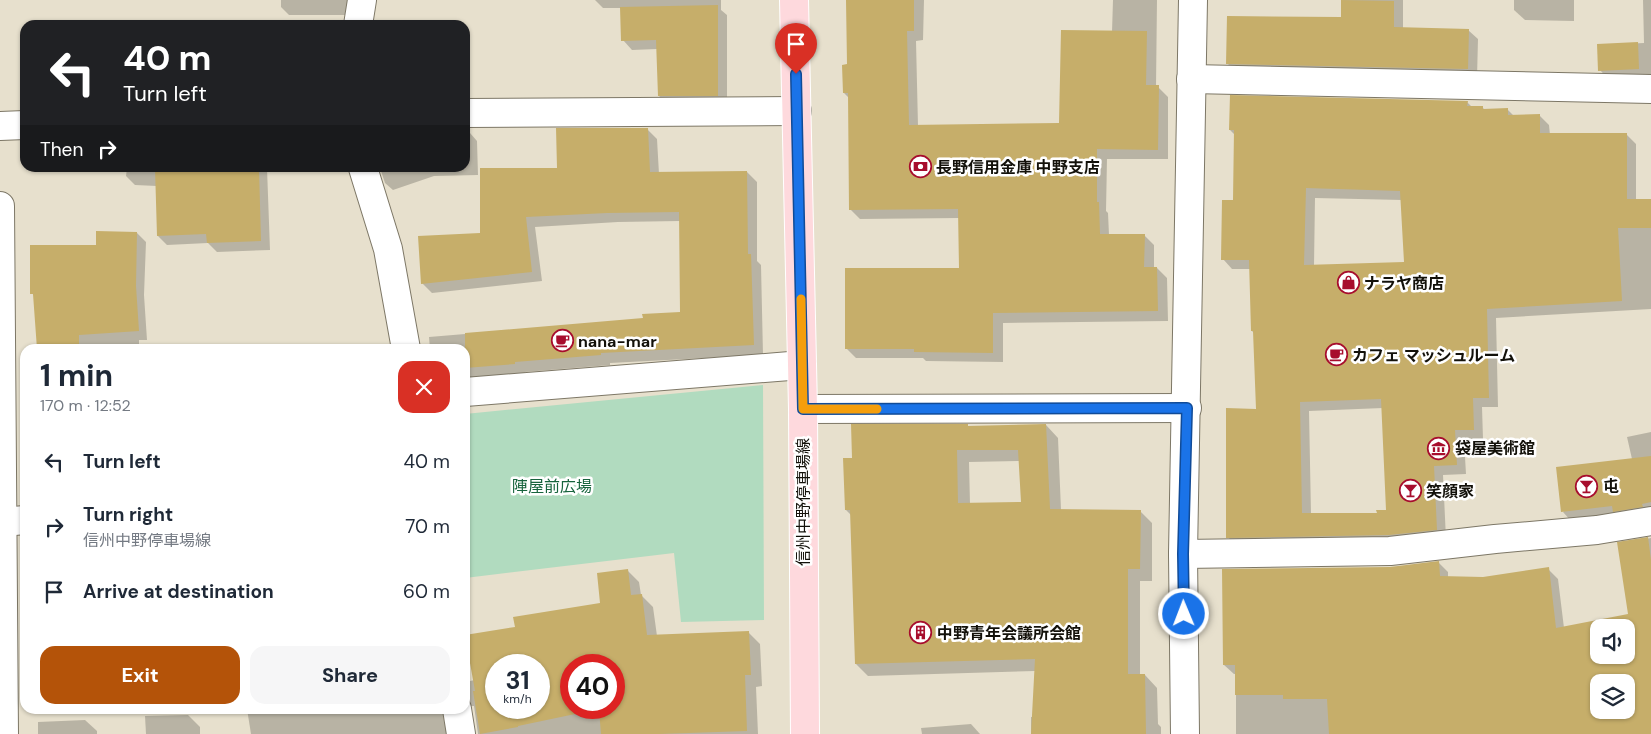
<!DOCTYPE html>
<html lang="en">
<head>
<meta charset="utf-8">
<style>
	body { margin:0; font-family:"DM Sans","Noto Sans JP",sans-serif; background:#f6f6f7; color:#1f2937; height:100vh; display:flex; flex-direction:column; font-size:19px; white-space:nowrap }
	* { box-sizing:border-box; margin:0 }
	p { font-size:16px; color:#747a83 }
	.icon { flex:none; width:28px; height:28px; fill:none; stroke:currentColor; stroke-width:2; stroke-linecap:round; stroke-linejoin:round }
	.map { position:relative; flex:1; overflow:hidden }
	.side { position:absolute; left:20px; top:344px; width:450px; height:370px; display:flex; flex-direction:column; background:#fff; border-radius:15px; box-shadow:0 1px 4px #0004 }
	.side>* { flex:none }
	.hud { position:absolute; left:20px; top:20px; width:450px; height:152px; border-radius:15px; box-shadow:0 1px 4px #0004; background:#202124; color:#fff; overflow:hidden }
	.buttons { position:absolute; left:1590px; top:619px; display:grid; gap:10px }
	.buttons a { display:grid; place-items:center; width:45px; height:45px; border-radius:10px; background:#fff; box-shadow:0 1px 4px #0004; font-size:25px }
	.speed { position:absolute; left:485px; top:654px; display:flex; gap:10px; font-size:25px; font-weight:700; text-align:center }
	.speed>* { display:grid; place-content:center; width:65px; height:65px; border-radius:50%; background:#fff; box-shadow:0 1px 4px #0004; line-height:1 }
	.speed small { font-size:12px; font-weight:400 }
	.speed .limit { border:8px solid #d22; background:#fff; color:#111 }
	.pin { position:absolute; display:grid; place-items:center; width:42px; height:42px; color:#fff; margin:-51px -21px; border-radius:50% 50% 50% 0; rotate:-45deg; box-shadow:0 0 5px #0007 }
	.pin .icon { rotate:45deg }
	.me { position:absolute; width:55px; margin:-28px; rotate:359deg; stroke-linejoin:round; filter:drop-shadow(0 0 4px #0008) }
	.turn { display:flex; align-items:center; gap:18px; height:105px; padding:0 20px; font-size:22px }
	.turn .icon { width:65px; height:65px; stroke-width:2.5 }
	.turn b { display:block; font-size:35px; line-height:42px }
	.then { display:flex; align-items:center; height:48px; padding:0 20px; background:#0003; gap:10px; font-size:19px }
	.round { display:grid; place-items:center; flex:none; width:52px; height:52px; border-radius:15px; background:#f6f6f7 }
	.summary { display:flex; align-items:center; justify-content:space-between; height:85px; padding:0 20px }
	h1 { font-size:30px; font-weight:700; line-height:38px }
	.cta { display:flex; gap:10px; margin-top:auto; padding:10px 20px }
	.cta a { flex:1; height:58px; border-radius:15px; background:#b45309; color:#fff; font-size:20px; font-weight:700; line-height:58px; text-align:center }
	.cta a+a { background:#f6f6f7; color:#1f2937 }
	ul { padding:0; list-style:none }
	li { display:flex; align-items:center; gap:15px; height:65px; padding:0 20px }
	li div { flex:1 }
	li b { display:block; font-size:19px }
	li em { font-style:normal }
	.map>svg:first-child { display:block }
	.green { fill:#b1dbbf }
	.shadow { fill:#0003; fill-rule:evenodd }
	.building { fill:#c6ae6a; fill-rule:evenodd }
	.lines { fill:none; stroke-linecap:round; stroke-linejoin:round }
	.minor-casing { stroke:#7d7766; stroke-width:30 }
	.major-casing { stroke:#fff; stroke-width:30 }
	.minor { stroke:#fff; stroke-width:28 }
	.major { stroke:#fed9dd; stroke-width:28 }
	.route-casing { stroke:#114b97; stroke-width:12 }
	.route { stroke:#1a73e8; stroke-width:9 }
	.slow { stroke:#f59e0b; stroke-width:9 }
	.labels { text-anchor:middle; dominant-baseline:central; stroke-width:5; stroke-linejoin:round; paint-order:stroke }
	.poi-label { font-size:16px; font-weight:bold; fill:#13110a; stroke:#fff; text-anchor:start }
	.park-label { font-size:16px; fill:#16633c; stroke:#fff }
	.street-label { font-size:16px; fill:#13110a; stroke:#fff }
</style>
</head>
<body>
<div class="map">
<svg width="1651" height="734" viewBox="0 0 1651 734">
	<rect width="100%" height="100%" fill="#e7e0cd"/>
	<path class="green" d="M763 385 764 620 681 622 674 553 465 578V414Z"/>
	<g class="shadow">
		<path d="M281 0H358L353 15H289L281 7Z"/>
		<path d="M595 0H721V10L727 15V105H668L659 96 657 49 632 50 623 40 622 8H603Z"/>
		<path d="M848 0H924L923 40 916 41 918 126 1060 124 1112 32 1113 0H1157L1156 87H1158L1168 97V159H1107L1106 211 1108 213 1109 235H1144L1154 245V268H1157L1167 278 1168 321 1003 323V362L926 361 923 358H856L846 348 960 269 959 218 860 219 850 209 849 98 844 93 848 66Z"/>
		<path d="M1343 0H1403V29L1468 30 1478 39 1477 78 1237 73 1228 64 1342 18Z"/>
		<path d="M1514 0H1574V21L1525 20 1514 10Z"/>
		<path d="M1643 0H1651V79L1610 81 1600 70 1598 45 1644 43Z"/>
		<path d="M1467 102 1472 107H1482L1485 110 1507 109 1514 116H1540L1549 125 1550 135H1627L1636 144V200H1651V309L1496 318 1498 407H1482L1483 439 1464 440 1466 474 1443 475 1446 539 1237 547 1228 537 1257 411 1254 333 1252 331 1250 269H1232L1223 259 1235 202V135L1230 130ZM1315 198 1402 200 1405 263 1314 266ZM1383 408 1388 511 1378 514H1311L1309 411Z"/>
		<path d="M647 129 657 139 659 174 747 172 757 182V261L761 265 763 355 610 363V365L525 372V374L465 379V349H430L429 337 644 319 681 313 680 221 618 222 535 227 542 281 432 293 422 283 558 169Z"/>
		<path d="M465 133H470L477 141 478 175 434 176 393 190 385 183 380 168H465Z"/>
		<path d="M127 168H267L270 250 217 252 208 243 167 245 158 236 157 186 135 185 126 176Z"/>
		<path d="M137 233 146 242 144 295 147 340H139V349H34L38 348 35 297 32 293 97 246Z"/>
		<path d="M1046 425 1058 438 1061 510 1140 511 1152 523V581H1140V675H1145L1157 688 1158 724 1161 727V734H1031V717H1033L1035 671 868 676 856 664 852 516 846 510 854 459 969 427ZM1020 461 1022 503 970 504 969 462Z"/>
		<path d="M1651 432V516L1572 522 1563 512 1632 459 1627 437Z"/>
		<path d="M1651 538V734H1236V674H1234L1224 665 1390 568 1438 562 1448 572V577L1483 578 1548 569 1558 579 1564 628 1629 615 1619 544ZM1599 628H1626V655H1599ZM1599 682H1626V710H1599Z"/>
		<path d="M627 570 639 582 641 595 653 607 657 636 748 632 760 644 762 686 756 687 758 734H478L474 706H465V682L475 680 516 628 602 604ZM496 665H539V708H496ZM571 665H614V708H571Z"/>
		<path d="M247 709H459L455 734H251Z"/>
		<path d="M188 715 200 727V734H146L145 716Z"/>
		<path d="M85 720 97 731V734H38V722Z"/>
		<path d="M971 724 980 734H922L921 728Z"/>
	</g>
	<g class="building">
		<path d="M846 0H914V31H907L909 125 1059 123 1061 30 1147 31 1146 85H1159L1158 150 1097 149V202H1099L1100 234H1145L1144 267H1157L1158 311 993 313V353L914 352V349H845V268H959L958 209 849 210 848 93H843L842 65 847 64Z"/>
		<path d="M1341 0 1394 1V27L1469 29 1468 69 1226 64 1227 16 1341 17Z"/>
		<path d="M718 5V96H658L656 40 621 41 620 7Z"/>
		<path d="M1638 42 1639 69 1598 71 1597 44Z"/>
		<path d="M1230 95 1468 101 1467 106H1483V109L1508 108V115L1540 114V133H1627V199H1651V228H1618L1622 301 1487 309 1489 398H1473L1474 430H1455L1457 465 1434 466 1437 530 1389 535 1226 538V408L1256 409 1253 331H1251L1249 260H1221L1222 200H1233L1234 130H1229ZM1306 188 1400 191 1404 262 1304 265ZM1381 399 1386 510H1376L1377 513H1302L1300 402Z"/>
		<path d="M556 128H648L650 172 747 171 748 254H751L754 345 601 353V355L515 362V364L465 368V333L643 318 642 314 680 312 679 212 607 213 526 217 532 272 421 284 418 236 480 233V168H557Z"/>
		<path d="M155 168H259L261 241 207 243 206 234 157 236Z"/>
		<path d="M96 231 137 232 136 286 139 331 79 335V349H37L33 294H30V245H96Z"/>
		<path d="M851 424H968V426L1046 424 1050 509 1141 510 1140 569H1128V674H1145L1146 734H1031L1035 659 855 664 850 510H845L843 458H852ZM957 450H1018L1021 502 958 503Z"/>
		<path d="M1651 456V502L1642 504 1643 507 1613 512 1612 506 1561 512 1556 467Z"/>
		<path d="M1648 537 1651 560V734H1329L1327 699H1283V695H1235V665H1223L1222 569 1390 567 1439 561 1440 576 1483 577 1549 567 1556 628 1628 614 1617 542ZM1599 628H1626V655H1599ZM1599 682H1626V710H1599Z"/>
		<path d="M628 569 631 595 642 594 647 635 749 631 751 675H745L747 731 659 734H601L599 709 518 726V727L480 734 473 691H475L465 635 515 627 513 617 600 603 597 573ZM496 665H539V708H496ZM571 665H614V708H571Z"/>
	</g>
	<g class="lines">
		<defs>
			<g id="minor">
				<path d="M358 25 362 0"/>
				<path d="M1191 79 1651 89"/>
				<path d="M465 113 797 111"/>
				<path d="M0 126 25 125"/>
				<path d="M363 168 388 249 406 349"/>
				<path d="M0 206 4 734"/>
				<path d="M465 392 802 365"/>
				<path d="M803 409 1187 408"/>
				<path d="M3 522 25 520"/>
				<path d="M1183 554 1390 551 1495 539 1597 530 1651 521"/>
				<path d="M457 709 461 734"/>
				<path d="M1185 734 1183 554 1193 0"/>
			</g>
			<path id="major" d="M794 0 803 409 805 734"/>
		</defs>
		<use href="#minor" class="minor-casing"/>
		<use href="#major" class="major-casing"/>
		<use href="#minor" class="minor"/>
		<use href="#major" class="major"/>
	</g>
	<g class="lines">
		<defs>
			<path id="route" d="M796 74 803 409 1187 408 1183 554 1184 614"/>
		</defs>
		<use href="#route" class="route-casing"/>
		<use href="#route" class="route"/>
		<path class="slow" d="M801 299 803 409H877"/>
	</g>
	<defs>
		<symbol id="bank-ring" viewBox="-11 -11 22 22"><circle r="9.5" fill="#fff" stroke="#a70d2d" stroke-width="1.5"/><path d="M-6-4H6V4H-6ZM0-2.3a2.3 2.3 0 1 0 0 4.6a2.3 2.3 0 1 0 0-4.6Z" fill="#a70d2d"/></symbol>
		<symbol id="shop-ring" viewBox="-11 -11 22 22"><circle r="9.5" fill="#fff" stroke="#a70d2d" stroke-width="1.5"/><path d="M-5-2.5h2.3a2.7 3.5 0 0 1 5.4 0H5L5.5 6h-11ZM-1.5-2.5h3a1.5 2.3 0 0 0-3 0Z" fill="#a70d2d"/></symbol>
		<symbol id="cafe-ring" viewBox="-11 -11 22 22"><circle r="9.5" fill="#fff" stroke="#a70d2d" stroke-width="1.5"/><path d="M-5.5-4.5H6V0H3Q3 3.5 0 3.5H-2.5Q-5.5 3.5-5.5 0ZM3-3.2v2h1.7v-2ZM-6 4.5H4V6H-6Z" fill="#a70d2d"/></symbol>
		<symbol id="museum-ring" viewBox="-11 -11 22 22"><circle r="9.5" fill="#fff" stroke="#a70d2d" stroke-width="1.5"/><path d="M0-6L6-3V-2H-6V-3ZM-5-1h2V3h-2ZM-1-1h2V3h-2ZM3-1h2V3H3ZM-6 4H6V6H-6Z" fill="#a70d2d"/></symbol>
		<symbol id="bar-ring" viewBox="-11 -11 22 22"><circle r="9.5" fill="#fff" stroke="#a70d2d" stroke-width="1.5"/><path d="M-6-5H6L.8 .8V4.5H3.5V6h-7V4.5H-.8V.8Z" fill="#a70d2d"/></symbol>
		<symbol id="building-ring" viewBox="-11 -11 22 22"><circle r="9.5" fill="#fff" stroke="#a70d2d" stroke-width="1.5"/><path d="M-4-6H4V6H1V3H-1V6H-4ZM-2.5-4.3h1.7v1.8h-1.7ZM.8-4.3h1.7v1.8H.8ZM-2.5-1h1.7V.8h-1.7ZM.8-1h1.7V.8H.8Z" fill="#a70d2d"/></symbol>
	</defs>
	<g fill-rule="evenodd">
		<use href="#bank-ring" x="908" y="154" width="25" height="25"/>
		<use href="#shop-ring" x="1336" y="270" width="25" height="25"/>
		<use href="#cafe-ring" x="550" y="328" width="25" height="25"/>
		<use href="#cafe-ring" x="1324" y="342" width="25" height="25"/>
		<use href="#museum-ring" x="1426" y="436" width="25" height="25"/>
		<use href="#bar-ring" x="1574" y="474" width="25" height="25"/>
		<use href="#bar-ring" x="1398" y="478" width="25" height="25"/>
		<use href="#building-ring" x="908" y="620" width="25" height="25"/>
	</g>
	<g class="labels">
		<g class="poi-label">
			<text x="936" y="167">長野信用金庫 中野支店</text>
			<text x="1364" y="283">ナラヤ商店</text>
			<text x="578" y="341">nana-mar</text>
			<text x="1352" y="355">カフェ マッシュルーム</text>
			<text x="1455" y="448">袋屋美術館</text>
			<text x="1603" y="486">屯</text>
			<text x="1426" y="491">笑顔家</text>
			<text x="937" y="633">中野青年会議所会館</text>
		</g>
		<g class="park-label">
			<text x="552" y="486">陣屋前広場</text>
		</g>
		<g class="street-label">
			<text transform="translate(803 502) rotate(-90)">信州中野停車場線</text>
		</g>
	</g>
</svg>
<div class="buttons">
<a><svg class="icon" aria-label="sound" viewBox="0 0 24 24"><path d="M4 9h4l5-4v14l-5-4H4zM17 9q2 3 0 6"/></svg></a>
<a><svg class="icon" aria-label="layers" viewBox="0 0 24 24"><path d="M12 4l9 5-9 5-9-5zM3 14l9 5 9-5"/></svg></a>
</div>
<div class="speed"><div>31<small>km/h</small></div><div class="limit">40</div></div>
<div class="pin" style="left:796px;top:74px;background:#d93025"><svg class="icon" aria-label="arrive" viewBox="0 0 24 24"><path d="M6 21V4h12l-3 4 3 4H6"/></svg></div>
<svg class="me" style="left:1184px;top:614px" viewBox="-20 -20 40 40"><circle r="17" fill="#1a73e8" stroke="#fff" stroke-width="3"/><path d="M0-11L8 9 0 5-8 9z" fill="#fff"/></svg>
<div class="hud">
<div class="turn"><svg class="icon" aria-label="left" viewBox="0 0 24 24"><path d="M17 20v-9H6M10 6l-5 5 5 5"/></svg><div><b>40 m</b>Turn left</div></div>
<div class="then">Then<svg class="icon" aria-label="right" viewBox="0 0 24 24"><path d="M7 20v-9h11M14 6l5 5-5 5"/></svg></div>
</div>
<section class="side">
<div class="summary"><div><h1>1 min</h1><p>170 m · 12:52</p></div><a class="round" style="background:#d93025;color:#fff"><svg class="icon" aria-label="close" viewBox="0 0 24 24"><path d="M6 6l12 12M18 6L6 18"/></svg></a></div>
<ul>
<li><svg class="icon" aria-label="left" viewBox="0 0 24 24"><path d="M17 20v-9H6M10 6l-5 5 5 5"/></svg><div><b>Turn left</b></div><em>40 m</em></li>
<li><svg class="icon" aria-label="right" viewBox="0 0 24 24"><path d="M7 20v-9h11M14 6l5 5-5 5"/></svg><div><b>Turn right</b><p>信州中野停車場線</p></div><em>70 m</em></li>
<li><svg class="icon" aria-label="arrive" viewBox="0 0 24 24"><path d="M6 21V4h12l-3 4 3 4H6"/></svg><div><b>Arrive at destination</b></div><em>60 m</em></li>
</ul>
<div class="cta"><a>Exit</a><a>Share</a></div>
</section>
</div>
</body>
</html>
